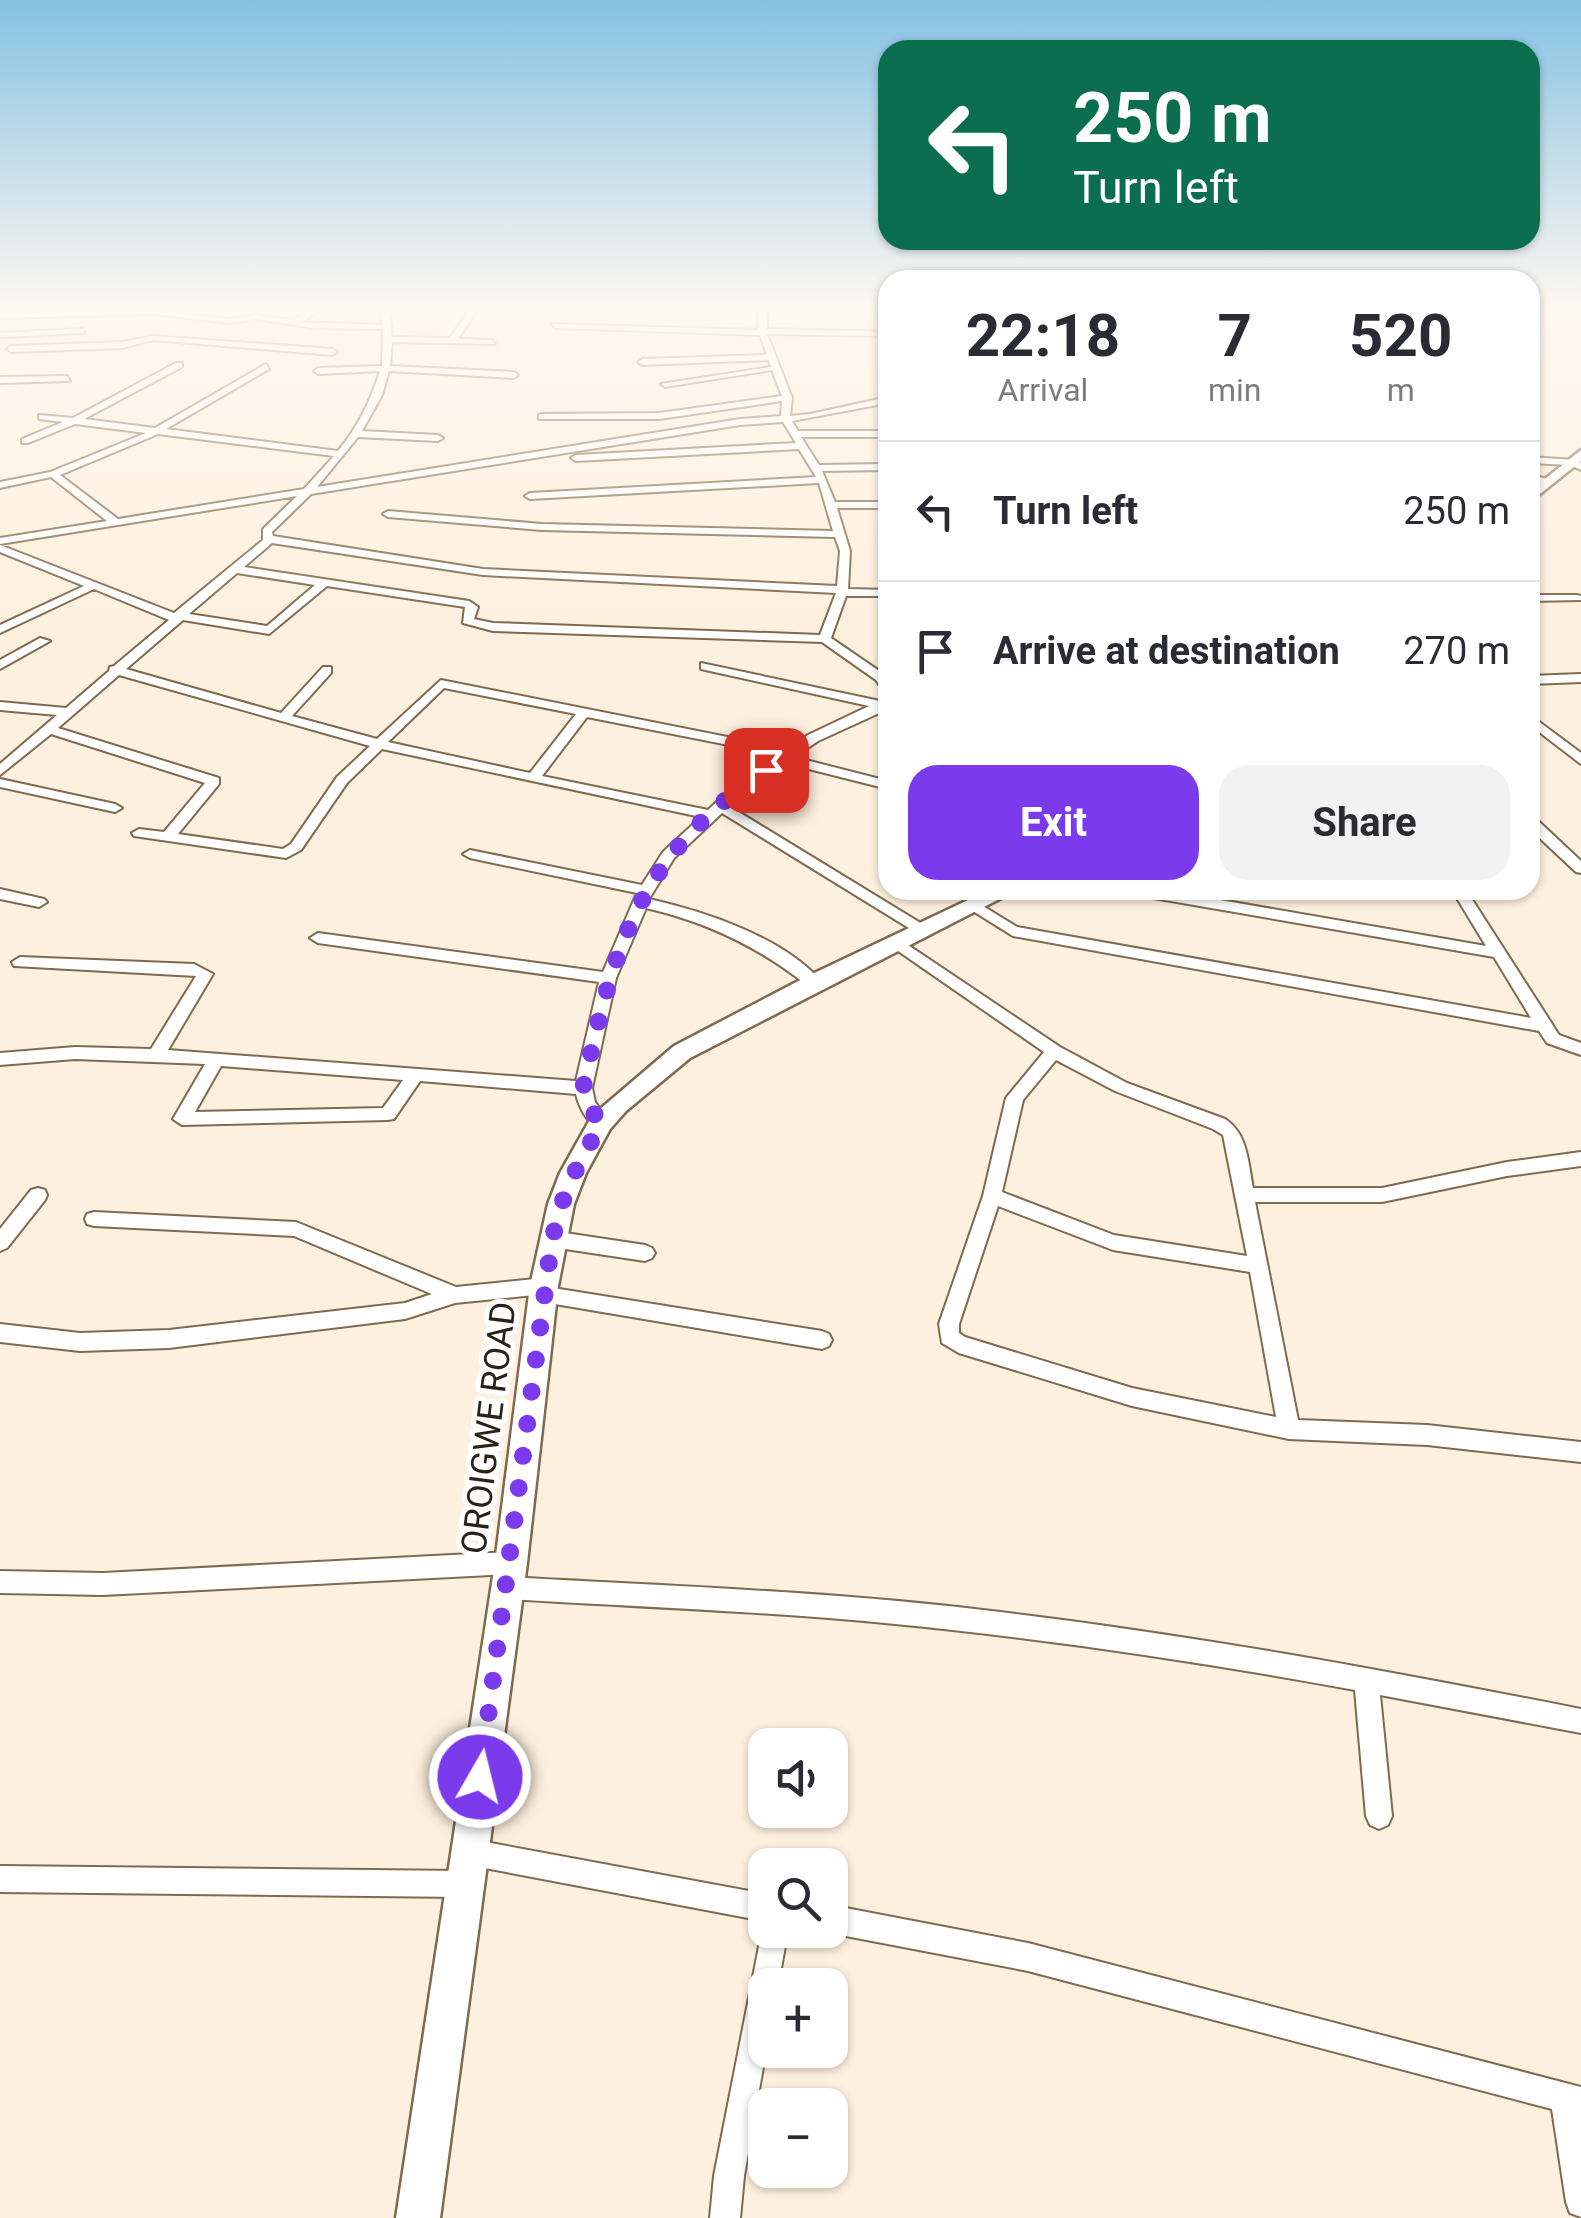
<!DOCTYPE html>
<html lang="en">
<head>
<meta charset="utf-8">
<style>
	body { margin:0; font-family:Roboto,sans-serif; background:#f2f2f3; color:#2b2b33; height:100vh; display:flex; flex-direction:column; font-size:38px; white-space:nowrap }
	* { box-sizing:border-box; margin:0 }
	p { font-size:32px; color:#7c7c81 }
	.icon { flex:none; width:55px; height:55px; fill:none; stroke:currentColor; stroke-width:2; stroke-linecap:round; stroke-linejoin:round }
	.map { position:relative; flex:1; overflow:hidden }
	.sheet { position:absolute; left:878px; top:270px; width:662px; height:630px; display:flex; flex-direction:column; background:#fff; border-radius:30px; box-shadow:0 2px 8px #0004 }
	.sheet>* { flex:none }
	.hud { position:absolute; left:878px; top:40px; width:662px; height:210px; border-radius:30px; box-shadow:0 2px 8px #0004; background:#0b6e4f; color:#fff; overflow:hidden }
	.buttons { position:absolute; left:748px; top:1728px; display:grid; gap:20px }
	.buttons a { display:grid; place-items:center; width:100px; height:100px; border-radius:20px; background:#fff; box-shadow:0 2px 8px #0004; font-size:50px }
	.pin { position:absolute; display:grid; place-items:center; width:85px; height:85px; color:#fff; margin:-42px; border-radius:20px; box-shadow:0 5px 15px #0006 }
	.me { position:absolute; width:110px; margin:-55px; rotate:8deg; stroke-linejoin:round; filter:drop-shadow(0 0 8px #0008) }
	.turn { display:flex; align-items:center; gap:35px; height:210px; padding:0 30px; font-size:45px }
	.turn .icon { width:130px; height:130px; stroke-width:2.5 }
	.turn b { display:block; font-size:70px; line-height:85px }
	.eta { display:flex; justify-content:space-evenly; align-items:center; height:170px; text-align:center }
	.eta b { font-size:60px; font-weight:700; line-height:70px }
	.button { display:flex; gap:20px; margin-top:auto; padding:20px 30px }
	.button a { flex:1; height:115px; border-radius:30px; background:#7c3aed; color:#fff; font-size:40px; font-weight:700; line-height:115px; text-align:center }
	.button a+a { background:#f2f2f3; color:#2b2b33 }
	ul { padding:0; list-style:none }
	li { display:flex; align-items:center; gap:30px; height:140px; padding:0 30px; border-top:2px solid #e1e1e2 }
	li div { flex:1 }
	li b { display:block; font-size:38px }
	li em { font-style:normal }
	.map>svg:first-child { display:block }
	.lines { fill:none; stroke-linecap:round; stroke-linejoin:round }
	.street-casing { stroke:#7e6a4e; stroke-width:4 }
	.secondary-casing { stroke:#7e6a4e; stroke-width:5 }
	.street { fill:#fff; fill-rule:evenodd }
	.secondary { fill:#fff; fill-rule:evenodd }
	.route { stroke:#7c3aed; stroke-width:18; stroke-dasharray:0 32.4 }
	.labels { text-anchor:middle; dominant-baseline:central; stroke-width:10; stroke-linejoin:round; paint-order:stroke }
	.near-street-label { font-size:35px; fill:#2a2216; stroke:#fff }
</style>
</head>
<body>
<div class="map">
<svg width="1581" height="2218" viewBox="0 0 1581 2218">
	<rect width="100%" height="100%" fill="#fef0de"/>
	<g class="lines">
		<defs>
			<g id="street">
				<path d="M313 308H323L302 322 382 325 381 308H389L392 337 450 338 471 308H479L458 339 492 340 495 344 392 342 390 366 514 372 518 375 514 378 389 371 382 395 362 431 438 435 443 438 438 441 358 437 317 487 740 419 781 416 782 401 659 419H539V415L542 414 659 413 782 396 772 370 665 387 661 384 771 367 769 360 642 365 638 362 642 359 767 355 760 335 555 328 552 324 758 330 759 308H767V329L888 332V336L767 334 792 398 790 416 810 414 888 397V403L792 421 798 431H888V437H801L819 465 888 464V470L822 471 835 502H888V508H837L850 551 848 589 888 590V596H846L831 638 885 675 888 693 884 692 876 680 822 642 493 631 463 623 465 607 327 586 269 634 183 620 126 669 281 713 323 667H331V673L292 716 377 739 441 680 788 749 808 735 869 706 701 669V663L880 701 888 698V709L818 741 794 757 888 781V789L785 763 753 784 729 806 927 927 930 930 927 933H917L722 813 674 858 649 899C707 912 782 937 822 982L814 987 808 986C759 947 707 922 646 908L616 978 592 1088 595 1102 610 1123 601 1130C588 1125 579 1107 576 1094L420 1081 394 1119 388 1120 182 1125 173 1119 205 1064 75 1059 0 1065V1053L75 1047 151 1049 196 976 14 966 12 962 20 957 194 964 213 974 168 1050 576 1081 599 982 318 943 310 938 318 933 603 972 637 893 470 858 463 854 470 850 642 885 663 852 701 817 382 749 347 783 301 850 286 858 134 836 132 833 139 829 164 832 205 783 51 734 0 775V764L57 715 0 710V702L66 708 109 671 110 667 114 666 169 620 94 589 0 633V625L84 586 0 552V545L174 613 263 540V529L297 496 0 544V538L107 521 51 477 0 488V482L50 472 146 433 75 424 28 443H22V439L63 422 39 419V415L73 418 176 363H182V367L84 419 155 428 266 364 269 369 166 429 338 451C358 427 371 400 380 371L318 374 314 371 318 368 382 366 383 329 313 328 257 319 231 323 153 314 0 318V314L153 310 231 319 257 315 293 320ZM783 422 796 443 576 455 571 458 576 461 799 449 816 477 530 493 525 496 530 499 819 483 833 531 542 524 388 511 383 514 388 517 542 530 835 537 840 551 837 586 483 569 273 536 272 532 311 494 740 425ZM158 434 334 456 304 489 118 519 60 475ZM272 543 483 575 836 593 820 635 493 623 474 619 478 607 469 601 244 567ZM237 573 315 585 267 626 189 614ZM119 675 370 746 337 777 291 844 283 849 178 834 219 784V778L58 728ZM444 688 576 714 530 773 388 742ZM587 717 779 755 743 778 708 810 542 776ZM221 1066 403 1080 383 1108 195 1112Z"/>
				<path d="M82 329 85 333 0 337V333Z"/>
				<path d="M152 336 333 349 337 352 333 355 152 340 123 348 11 352 7 349 11 346 123 342Z"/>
				<path d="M67 376 70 381 0 383V377Z"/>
				<path d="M1530 457 1575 460 1581 463V470L1570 465 1530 463Z"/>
				<path d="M1530 475 1552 480 1553 482 1548 485 1530 481Z"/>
				<path d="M1530 595H1577L1581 596V600L1530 601Z"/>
				<path d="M40 638 50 641 0 669V660Z"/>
				<path d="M1581 674V682L1530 684V676Z"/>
				<path d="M1530 715 1581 753V764L1530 725Z"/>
				<path d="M0 779 115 804 122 808 115 812 0 787Z"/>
				<path d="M1530 817 1535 818 1581 861V873L1576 872 1530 829Z"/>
				<path d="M0 889 44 899 47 902 39 907 0 899Z"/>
				<path d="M1129 890H1163L1486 946 1452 890H1466L1559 1035 1581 1043V1055L1547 1043 1539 1031 1013 936 965 906 968 903H978L1017 927 1531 1018 1494 957 1136 895Z"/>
				<path d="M896 937 1060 1047 1127 1083 1225 1119C1248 1134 1248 1163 1253 1188H1382L1507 1162 1581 1152V1166L1507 1176 1382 1202H1255L1298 1420 1427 1425 1581 1442V1462L1427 1445 1289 1439 1132 1406 959 1353 942 1343 939 1324 983 1196 1006 1098 1044 1052 891 946 888 942 891 938ZM1056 1060 1115 1091 1213 1129 1223 1135 1247 1256 1114 1235 1002 1192 1023 1100ZM998 1206 1113 1250 1250 1272 1276 1417 1132 1388 965 1337 959 1333V1324Z"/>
				<path d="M38 1188 45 1190 47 1195 45 1200 7 1248 0 1251V1229L31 1190Z"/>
				<path d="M94 1212 296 1222 456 1287 544 1278 551 1280 553 1288 822 1331 829 1334 832 1340 829 1346 822 1349 543 1302 536 1300 534 1295 455 1303 405 1319 169 1348 80 1351 0 1342V1324L80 1333 169 1330 405 1303 432 1294 294 1236 94 1226 87 1224 85 1219 87 1214Z"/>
				<path d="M552 1231 645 1245 652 1248 655 1253 652 1258 645 1261 552 1247 545 1244 542 1239 545 1234Z"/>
				<path d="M511 1552 519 1555 522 1563 519 1571 511 1574 103 1595 0 1593V1571L103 1573Z"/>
				<path d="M507 1577C666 1586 825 1591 983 1610 1184 1633 1383 1670 1581 1709V1733L1380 1695 1392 1816 1388 1825 1379 1829 1370 1825 1366 1816 1355 1690C1202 1662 1049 1639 895 1624 766 1611 636 1607 507 1599L499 1596 495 1588 499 1580Z"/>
				<path d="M469 1839 765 1894V1930H788L778 1985H765L766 2050 744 2176 740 2218H710L714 2176 764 1921 469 1865 460 1861 456 1852 460 1843Z"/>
				<path d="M0 1866 463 1871 472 1875 476 1884 472 1893 463 1897 0 1892Z"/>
				<path d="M830 1905 1028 1943 1581 2087V2217L1570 2213 1566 2202 1552 2109 1028 1971 830 1933 824 1930H830Z"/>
			</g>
			<g id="secondary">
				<path d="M1581 450V461L1530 502V491Z"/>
				<path d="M989 890H1017L690 1058 626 1111 610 1129 586 1173 574 1204 558 1286 527 1563 440 2218H396L495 1563 530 1286 548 1204 560 1173 592 1116 674 1046 806 977Z"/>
			</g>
		</defs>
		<use href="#street" class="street-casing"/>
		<use href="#secondary" class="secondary-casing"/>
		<use href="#street" class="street"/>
		<use href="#secondary" class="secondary"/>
	</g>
	<linearGradient id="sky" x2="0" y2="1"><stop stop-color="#85c2e4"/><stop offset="0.5" stop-color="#fff8f0"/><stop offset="1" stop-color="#fff8f0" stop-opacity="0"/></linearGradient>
	<rect width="1581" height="619" fill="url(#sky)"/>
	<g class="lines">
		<path class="route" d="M480 1777 552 1239 567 1187 601 1123 587 1104 583 1088C615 945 637 857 766 770"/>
	</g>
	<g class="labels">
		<g class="near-street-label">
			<text transform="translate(489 1428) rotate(-83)">OROIGWE ROAD</text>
		</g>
	</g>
</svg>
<div class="buttons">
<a><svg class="icon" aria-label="sound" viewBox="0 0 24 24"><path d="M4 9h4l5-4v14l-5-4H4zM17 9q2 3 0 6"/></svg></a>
<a><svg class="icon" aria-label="search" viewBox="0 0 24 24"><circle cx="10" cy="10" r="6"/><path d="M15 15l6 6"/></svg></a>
<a>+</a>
<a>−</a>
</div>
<div class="pin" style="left:766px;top:770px;background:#d93025"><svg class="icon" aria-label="arrive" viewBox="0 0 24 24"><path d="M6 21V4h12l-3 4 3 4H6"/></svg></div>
<svg class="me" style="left:480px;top:1777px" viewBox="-20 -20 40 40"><circle r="17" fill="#7c3aed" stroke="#fff" stroke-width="3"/><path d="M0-11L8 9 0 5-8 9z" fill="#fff"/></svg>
<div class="hud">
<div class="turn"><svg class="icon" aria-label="left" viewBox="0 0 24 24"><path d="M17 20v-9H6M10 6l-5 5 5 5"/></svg><div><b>250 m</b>Turn left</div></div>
</div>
<section class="sheet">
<div class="eta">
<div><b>22:18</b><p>Arrival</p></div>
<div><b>7</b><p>min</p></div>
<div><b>520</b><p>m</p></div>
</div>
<ul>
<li><svg class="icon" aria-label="left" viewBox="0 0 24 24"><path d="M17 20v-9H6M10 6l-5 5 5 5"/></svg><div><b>Turn left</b></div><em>250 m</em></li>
<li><svg class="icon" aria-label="arrive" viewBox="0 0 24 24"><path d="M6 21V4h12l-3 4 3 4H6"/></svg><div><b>Arrive at destination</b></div><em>270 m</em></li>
</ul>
<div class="button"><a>Exit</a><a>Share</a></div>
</section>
</div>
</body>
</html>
